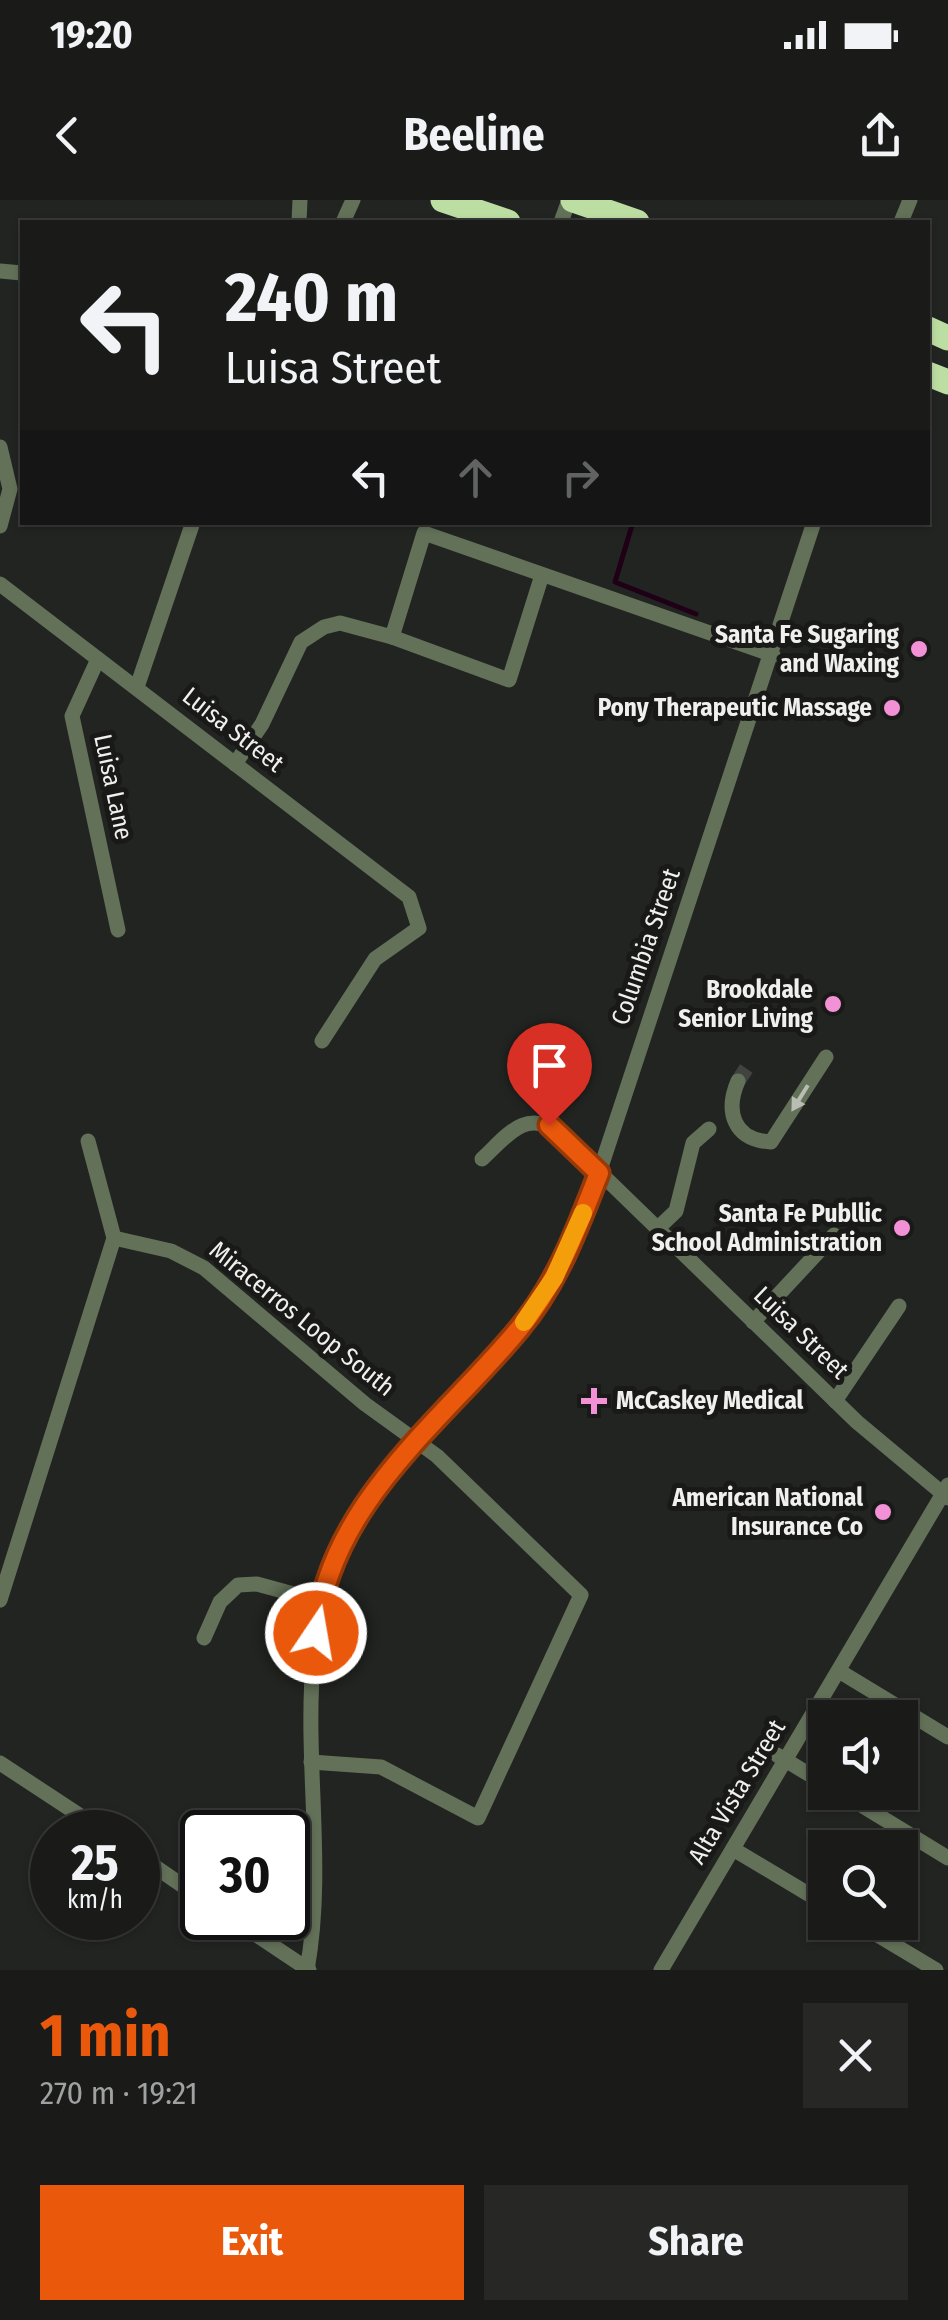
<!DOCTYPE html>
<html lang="en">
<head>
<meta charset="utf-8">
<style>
	body { margin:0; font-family:"Fira Sans Condensed",sans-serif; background:#272826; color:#f1f3f6; height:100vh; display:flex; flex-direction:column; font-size:38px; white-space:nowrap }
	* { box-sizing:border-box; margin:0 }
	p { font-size:32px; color:#9fa1a2 }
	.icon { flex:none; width:55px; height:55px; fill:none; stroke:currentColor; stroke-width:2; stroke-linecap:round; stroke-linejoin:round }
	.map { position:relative; height:1770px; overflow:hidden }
	.side { display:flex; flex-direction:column; background:#1a1b19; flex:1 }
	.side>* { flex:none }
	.hud { position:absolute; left:20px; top:20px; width:910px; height:305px; border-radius:0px; box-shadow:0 2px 8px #0004,0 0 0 2px #383938; background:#1a1b19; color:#f1f3f6; overflow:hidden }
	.buttons { position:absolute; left:808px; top:1500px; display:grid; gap:20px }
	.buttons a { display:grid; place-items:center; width:110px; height:110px; border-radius:0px; background:#1a1b19; box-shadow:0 2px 8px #0004,0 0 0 2px #383938; font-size:50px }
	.speed { position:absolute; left:30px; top:1610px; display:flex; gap:20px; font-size:50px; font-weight:700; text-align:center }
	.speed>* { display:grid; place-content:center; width:130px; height:130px; border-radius:50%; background:#1a1b19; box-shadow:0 2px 8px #0004,0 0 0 2px #383938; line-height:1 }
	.speed small { font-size:25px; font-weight:400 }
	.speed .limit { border:5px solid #111; border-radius:15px; background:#fff; color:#111 }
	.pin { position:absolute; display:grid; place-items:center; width:85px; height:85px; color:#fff; margin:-102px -42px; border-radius:50% 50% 50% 0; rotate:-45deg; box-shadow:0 0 10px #0007 }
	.pin .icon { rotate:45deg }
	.me { position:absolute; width:110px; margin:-55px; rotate:12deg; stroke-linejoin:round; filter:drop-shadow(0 0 8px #0008) }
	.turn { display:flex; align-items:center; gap:35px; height:210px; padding:0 40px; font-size:45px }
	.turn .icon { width:130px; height:130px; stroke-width:2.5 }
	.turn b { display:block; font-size:70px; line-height:85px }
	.lanes { display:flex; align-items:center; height:95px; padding:0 40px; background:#0003; justify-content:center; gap:50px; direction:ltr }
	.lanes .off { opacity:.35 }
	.round { display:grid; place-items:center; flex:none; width:105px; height:105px; border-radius:0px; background:#272826 }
	.overview { display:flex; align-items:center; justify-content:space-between; height:170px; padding:0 40px }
	h1 { font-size:60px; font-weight:700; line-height:75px; color:#ea580c }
	.button { display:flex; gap:20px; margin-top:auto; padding:20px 40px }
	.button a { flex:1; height:115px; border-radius:0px; background:#ea580c; color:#fff; font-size:40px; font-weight:700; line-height:115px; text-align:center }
	.button a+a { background:#272826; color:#f1f3f6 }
	.status { display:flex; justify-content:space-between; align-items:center; height:70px; padding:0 50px; background:#1a1b19; direction:ltr }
	.status svg { height:28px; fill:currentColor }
	header { display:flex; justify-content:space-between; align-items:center; height:130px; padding:0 40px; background:#1a1b19; font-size:45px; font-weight:700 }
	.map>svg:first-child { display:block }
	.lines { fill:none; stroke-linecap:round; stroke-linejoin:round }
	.stream { stroke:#1f0017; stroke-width:5 }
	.minor-tunnel { stroke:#414340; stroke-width:15; stroke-dasharray:15 8; stroke-linecap:butt }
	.minor { stroke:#637159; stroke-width:15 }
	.highway { stroke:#bddea3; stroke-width:25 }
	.oneway { fill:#b8beb3 }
	.route-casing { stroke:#983908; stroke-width:25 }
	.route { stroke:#ea580c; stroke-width:18 }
	.slow { stroke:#f59e0b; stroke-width:18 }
	.poi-dot { fill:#f391d6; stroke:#191a18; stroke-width:4 }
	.labels { text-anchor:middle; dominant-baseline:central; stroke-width:10; stroke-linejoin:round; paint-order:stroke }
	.poi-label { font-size:25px; font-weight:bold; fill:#f0f1ef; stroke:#191a18; text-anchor:end }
	.street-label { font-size:25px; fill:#f0f1ef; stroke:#191a18 }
</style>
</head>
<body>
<div class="status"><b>19:20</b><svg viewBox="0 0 49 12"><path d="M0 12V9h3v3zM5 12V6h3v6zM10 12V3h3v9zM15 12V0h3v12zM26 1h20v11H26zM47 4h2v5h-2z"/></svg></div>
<header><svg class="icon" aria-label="back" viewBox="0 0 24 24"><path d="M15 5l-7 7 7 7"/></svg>Beeline<svg class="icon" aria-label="share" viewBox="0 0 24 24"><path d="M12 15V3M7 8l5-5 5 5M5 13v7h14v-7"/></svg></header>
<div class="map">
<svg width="948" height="1770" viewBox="0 0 948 1770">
	<rect width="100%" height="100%" fill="#222421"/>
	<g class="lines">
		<path class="stream" d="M633 322 615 382 696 414"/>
		<path class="minor-tunnel" d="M738 881 750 863"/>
		<g class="minor">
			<path d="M299 22 300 0"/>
			<path d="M343 22 353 0"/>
			<path d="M561 22 569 0"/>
			<path d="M901 22 910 0"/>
			<path d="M0 71 22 73"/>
			<path d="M0 247 10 289 0 326"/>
			<path d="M0 384 409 697 419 728 375 759 322 841"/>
			<path d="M392 437 509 480 542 375"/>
			<path d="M98 459 72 516 118 730"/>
			<path d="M137 487 193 322"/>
			<path d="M235 564 262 524 301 442 324 427 340 423 392 437 424 333 773 455"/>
			<path d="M738 881C725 911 733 940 771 942L826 857"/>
			<path d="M88 941 114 1038"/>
			<path d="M482 959C506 937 525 908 558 932L857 1222 948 1298"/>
			<path d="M657 1029 676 1011 693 943 709 929"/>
			<path d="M114 1038 171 1051 204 1068 365 1204 437 1256 581 1395 478 1618 381 1567 311 1562"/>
			<path d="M753 1122 834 1035"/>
			<path d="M835 1201 899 1106"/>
			<path d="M0 1400 114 1038"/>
			<path d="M204 1438 220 1402 238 1385 257 1384 319 1401"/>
			<path d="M839 1471 948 1537"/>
			<path d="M777 1555 825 1584"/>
			<path d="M0 1563 105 1632"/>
			<path d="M840 1592 948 1658"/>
			<path d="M733 1649 825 1704"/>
			<path d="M138 1655 202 1699"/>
			<path d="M231 1718 309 1770"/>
			<path d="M856 1722 936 1770"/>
			<path d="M307 1770C326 1665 303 1558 314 1452 315 1436 315 1416 319 1400 351 1285 449 1215 520 1128 557 1083 578 1027 599 973L814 322"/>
			<path d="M661 1770 948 1285"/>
		</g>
		<g class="highway">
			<path d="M443 0 508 22"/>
			<path d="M573 0 637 22"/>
			<path d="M928 129 948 138"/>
			<path d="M928 174 948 182"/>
		</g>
	</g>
	<defs><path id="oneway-solid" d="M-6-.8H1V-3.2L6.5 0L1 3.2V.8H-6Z" transform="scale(2.5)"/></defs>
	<use class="oneway" href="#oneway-solid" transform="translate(800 898) rotate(122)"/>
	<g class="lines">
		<defs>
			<path id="route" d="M316 1433C329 1303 442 1222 519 1129 557 1084 578 1027 599 973L549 925"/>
		</defs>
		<use href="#route" class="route-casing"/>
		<use href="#route" class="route"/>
		<path class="slow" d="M524 1122 554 1078 583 1013"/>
	</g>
	<g class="poi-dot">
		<circle cx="919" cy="449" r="10"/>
		<circle cx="892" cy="508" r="10"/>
		<circle cx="833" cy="804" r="10"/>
		<circle cx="902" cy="1028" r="10"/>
		<path d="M589 1186h10v10h10v10h-10v10h-10v-10h-10v-10h10z"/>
		<circle cx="883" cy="1312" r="10"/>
	</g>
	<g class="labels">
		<g class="poi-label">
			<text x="899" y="435">Santa Fe Sugaring<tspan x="899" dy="29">and Waxing</tspan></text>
			<text x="872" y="508">Pony Therapeutic Massage</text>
			<text x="813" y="790">Brookdale<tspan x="813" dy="29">Senior Living</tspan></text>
			<text x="882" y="1014">Santa Fe Publlic<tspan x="882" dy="29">School Administration</tspan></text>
			<text x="616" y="1201" text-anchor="start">McCaskey Medical</text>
			<text x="863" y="1298">American National<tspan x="863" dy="29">Insurance Co</tspan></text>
		</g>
		<g class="street-label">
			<text transform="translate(233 530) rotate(38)">Luisa Street</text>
			<text transform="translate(113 587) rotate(78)">Luisa Lane</text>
			<text transform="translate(646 747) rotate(-71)">Columbia Street</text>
			<text transform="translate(302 1119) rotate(39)">Miracerros Loop South</text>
			<text transform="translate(801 1133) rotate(44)">Luisa Street</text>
			<text transform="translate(737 1592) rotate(-59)">Alta Vista Street</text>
		</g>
	</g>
</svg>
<div class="buttons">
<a><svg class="icon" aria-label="sound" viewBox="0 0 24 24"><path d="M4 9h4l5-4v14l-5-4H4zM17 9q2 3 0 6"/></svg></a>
<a><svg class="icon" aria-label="search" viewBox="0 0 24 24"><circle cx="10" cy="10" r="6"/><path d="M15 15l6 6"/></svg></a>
</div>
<div class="speed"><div>25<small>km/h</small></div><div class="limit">30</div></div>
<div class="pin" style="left:549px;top:925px;background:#d93025"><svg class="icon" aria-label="arrive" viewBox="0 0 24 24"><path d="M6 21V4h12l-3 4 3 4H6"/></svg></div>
<svg class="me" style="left:316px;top:1433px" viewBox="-20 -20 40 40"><circle r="17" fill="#ea580c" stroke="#fff" stroke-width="3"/><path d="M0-11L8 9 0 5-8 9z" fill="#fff"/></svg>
<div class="hud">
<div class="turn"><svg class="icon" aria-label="left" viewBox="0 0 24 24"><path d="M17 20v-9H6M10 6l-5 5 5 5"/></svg><div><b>240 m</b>Luisa Street</div></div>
<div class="lanes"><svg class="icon" aria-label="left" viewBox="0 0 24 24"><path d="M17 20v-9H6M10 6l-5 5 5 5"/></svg><svg class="icon off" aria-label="ahead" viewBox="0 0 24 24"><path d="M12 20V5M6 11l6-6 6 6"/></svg><svg class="icon off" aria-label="right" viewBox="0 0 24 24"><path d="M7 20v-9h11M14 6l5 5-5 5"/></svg></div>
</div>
</div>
<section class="side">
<div class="overview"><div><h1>1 min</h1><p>270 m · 19:21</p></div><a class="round"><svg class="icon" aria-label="close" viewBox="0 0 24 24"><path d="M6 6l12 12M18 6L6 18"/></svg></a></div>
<div class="button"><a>Exit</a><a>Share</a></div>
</section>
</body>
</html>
